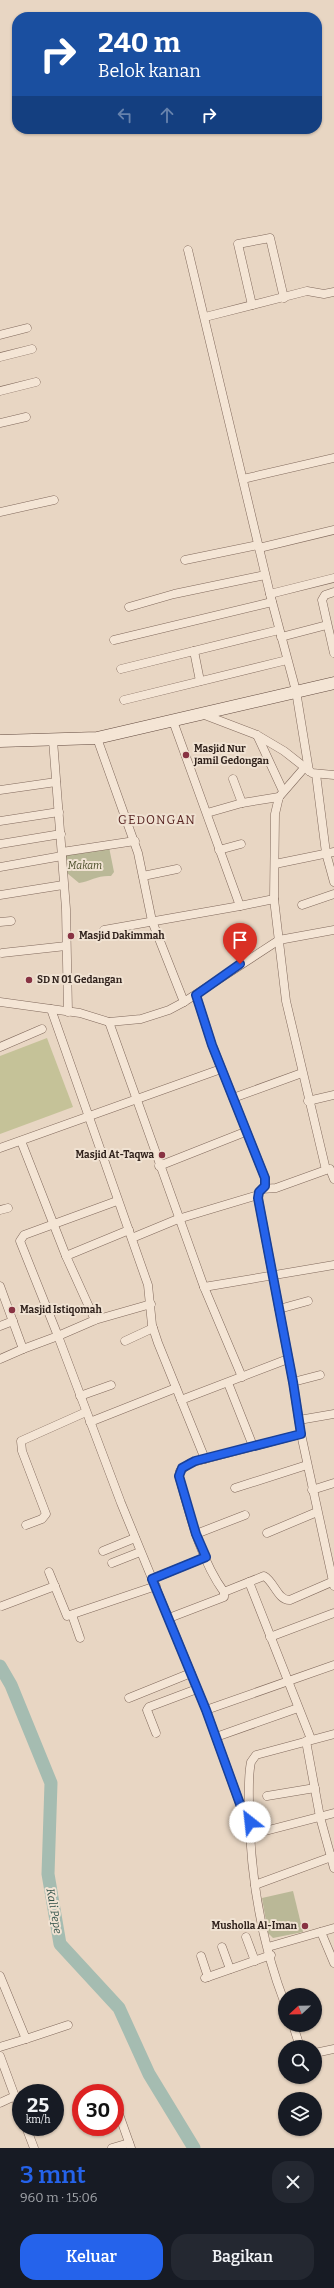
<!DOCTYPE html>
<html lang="id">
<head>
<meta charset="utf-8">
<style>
	body { margin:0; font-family:Bitter,serif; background:#242831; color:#f1f3f6; height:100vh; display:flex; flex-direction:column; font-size:15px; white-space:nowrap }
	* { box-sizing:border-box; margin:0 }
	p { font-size:13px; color:#9ea1a6 }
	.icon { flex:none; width:22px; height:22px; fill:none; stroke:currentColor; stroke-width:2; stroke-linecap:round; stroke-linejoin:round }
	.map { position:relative; height:2148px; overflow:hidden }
	.panel { display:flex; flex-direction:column; background:#171b24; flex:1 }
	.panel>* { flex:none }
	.hud { position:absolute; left:12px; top:12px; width:310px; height:122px; border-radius:16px; box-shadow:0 1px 3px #0004; background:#1a4fa0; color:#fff; overflow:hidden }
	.needle { width:26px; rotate:248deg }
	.tools { position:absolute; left:278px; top:1988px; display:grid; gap:8px }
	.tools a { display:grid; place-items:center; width:44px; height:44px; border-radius:50%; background:#171b24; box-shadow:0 1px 3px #0004; font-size:20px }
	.speed { position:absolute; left:12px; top:2084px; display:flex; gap:8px; font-size:20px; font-weight:700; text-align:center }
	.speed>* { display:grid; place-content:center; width:52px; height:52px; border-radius:50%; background:#171b24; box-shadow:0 1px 3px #0004; line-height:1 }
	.speed small { font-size:10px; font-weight:400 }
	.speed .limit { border:6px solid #d22; background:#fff; color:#111 }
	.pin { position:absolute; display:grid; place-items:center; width:34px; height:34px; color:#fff; margin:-41px -17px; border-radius:50% 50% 50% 0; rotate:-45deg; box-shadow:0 0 4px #0007 }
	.pin .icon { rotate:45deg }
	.me { position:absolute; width:44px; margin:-22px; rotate:331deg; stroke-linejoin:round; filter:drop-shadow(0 0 3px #0008) }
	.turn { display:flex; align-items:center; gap:14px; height:84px; padding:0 20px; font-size:18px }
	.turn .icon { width:52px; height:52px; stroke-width:2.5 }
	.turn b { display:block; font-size:28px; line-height:34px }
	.lanes { display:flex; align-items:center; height:38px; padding:0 20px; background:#0003; justify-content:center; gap:20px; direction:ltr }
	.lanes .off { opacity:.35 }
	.round { display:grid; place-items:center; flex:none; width:42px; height:42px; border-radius:16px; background:#242831 }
	.summary { display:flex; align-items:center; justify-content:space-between; height:68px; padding:0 20px }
	h1 { font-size:24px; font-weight:600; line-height:30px; color:#2563eb }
	.action { display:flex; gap:8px; margin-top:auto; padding:8px 20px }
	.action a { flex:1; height:46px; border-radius:16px; background:#2563eb; color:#fff; font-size:16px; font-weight:600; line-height:46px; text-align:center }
	.action a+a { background:#242831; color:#f1f3f6 }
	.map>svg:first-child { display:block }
	.green { fill:#c5c298 }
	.cemetery { fill:#bab897 }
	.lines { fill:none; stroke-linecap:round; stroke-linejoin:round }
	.river { stroke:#a5bcb1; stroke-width:13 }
	.street-casing { stroke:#80695c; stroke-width:9 }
	.secondary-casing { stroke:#624a3f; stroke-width:13 }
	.street { stroke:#f4e5d5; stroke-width:8 }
	.secondary { stroke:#f4e5d5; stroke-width:12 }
	.route-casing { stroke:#184099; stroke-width:10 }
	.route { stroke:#2563eb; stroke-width:7 }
	.poi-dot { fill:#883343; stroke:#f0e2d2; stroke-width:1.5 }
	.labels { text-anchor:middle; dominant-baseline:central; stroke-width:4; stroke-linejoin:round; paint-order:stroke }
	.poi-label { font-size:10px; font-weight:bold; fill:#32241e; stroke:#f0e2d2; text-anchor:start }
	.park-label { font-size:10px; font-style:italic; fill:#494c27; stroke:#f0e2d2 }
	.water-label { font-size:11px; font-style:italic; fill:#2f5048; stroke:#f0e2d2 }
	.quarter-label { font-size:12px; letter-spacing:1px; fill:#592523; stroke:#f0e2d2 }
</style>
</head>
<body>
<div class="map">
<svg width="334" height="2148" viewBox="0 0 334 2148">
	<rect width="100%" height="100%" fill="#e8d6c3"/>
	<path class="green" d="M47 1038 73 1107 0 1134V1056Z"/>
	<g class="cemetery">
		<path d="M109 847 114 872 111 876C98 875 91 881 79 883L67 873 65 853Z"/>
		<path d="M293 1891 303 1932 273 1938 268 1933 262 1898Z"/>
	</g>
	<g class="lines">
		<path class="river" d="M0 1666 11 1685 51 1783 48 1874 60 1944 119 2008 149 2074 194 2148"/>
		<defs>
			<g id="street">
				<path d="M188 250 270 594 296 691 309 771"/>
				<path d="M252 305 238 244 270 238 284 298"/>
				<path d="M209 316 307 291 324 294 334 292"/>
				<path d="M0 335 27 328"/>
				<path d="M0 357 32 349"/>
				<path d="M0 391 36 382"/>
				<path d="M0 423 26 417"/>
				<path d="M243 479 334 458"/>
				<path d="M0 512 54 500"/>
				<path d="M259 548 334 530"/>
				<path d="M185 560 258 545"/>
				<path d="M334 592 325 595 322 600 334 653"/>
				<path d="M270 594 334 578"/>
				<path d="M129 607 174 594 265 575"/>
				<path d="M281 637 327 625"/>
				<path d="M114 640 272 602"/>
				<path d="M194 651 200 681"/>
				<path d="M121 669 279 630"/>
				<path d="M124 700 287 660"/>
				<path d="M202 714 257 735 284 751 312 773 334 775"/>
				<path d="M173 721 240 906 274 899"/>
				<path d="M257 735 283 791"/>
				<path d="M97 738 138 853 152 921 184 1002"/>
				<path d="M53 740 66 909 68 1012"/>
				<path d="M316 774 326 853 334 882"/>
				<path d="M233 779 242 803"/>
				<path d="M0 790 56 782"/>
				<path d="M207 813 242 803 279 797"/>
				<path d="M0 821 59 812"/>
				<path d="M0 844 61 834"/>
				<path d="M219 850 241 844"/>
				<path d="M62 852 135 841"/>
				<path d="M275 864 334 852"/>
				<path d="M0 867 62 856"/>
				<path d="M143 876 177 869"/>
				<path d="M0 895 63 885"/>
				<path d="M302 905 334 894"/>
				<path d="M0 922 11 921"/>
				<path d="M104 930 240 906"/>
				<path d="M2 953 66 946"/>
				<path d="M196 995 212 1045 265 1178V1186L259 1192 258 1198 293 1382 301 1434 334 1586"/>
				<path d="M0 1002 80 1013 109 1022 141 1019 169 1010 184 1002 279 940 334 930"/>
				<path d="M51 1009 148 1285 152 1325 158 1343 205 1459 190 1463 180 1471 179 1476C190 1515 200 1559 224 1592L264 1576C274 1581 278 1601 290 1600L334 1581"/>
				<path d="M109 1022 204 1287 242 1377"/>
				<path d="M0 1047 42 1029"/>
				<path d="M233 1098 302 1073"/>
				<path d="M308 1101 334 1095"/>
				<path d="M21 1141 66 1256 95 1320"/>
				<path d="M0 1148 221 1069"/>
				<path d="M159 1166 245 1132"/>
				<path d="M330 1169 334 1179"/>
				<path d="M262 1189 276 1188 326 1170 286 1001 274 899 275 814 279 797 305 767"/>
				<path d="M117 1201 24 1235 20 1241 58 1336 95 1320 151 1304"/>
				<path d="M0 1210 8 1208"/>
				<path d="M132 1238 178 1219 258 1195"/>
				<path d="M66 1256 129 1230"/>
				<path d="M0 1286 23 1349 58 1336 121 1503 206 1710 240 1804 250 1822"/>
				<path d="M204 1287 334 1265"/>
				<path d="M279 1309 308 1301"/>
				<path d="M0 1326 13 1321"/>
				<path d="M125 1341 153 1328"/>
				<path d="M0 1359 23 1349"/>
				<path d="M293 1382 320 1375"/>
				<path d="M228 1383 253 1446"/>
				<path d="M80 1396 111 1385"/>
				<path d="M181 1400 288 1359"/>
				<path d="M299 1420 334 1414"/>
				<path d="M90 1422 176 1388"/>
				<path d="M205 1459 301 1434"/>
				<path d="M235 1488 307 1465"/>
				<path d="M312 1490 334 1483"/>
				<path d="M26 1525 42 1519 46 1514 22 1451 21 1441 86 1412"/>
				<path d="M267 1533 317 1512"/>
				<path d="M196 1534 245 1515"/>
				<path d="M103 1551 135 1538"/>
				<path d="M112 1563 140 1552"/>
				<path d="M49 1572 67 1616 156 1586"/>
				<path d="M152 1579 206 1557"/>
				<path d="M249 1582 311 1739"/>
				<path d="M2 1606 55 1586"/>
				<path d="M72 1615 80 1638"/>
				<path d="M169 1618 224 1597V1592"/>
				<path d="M270 1637 334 1613"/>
				<path d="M129 1698 191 1673"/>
				<path d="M206 1710 334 1665"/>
				<path d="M156 1733 147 1710 149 1707 197 1689"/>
				<path d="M216 1737 298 1708"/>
				<path d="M306 1741 320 1817 334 1868"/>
				<path d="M267 1796 315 1788"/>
				<path d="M250 1835 334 1813"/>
				<path d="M255 1885 334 1856"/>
				<path d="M321 1932 334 1963"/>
				<path d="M246 1937 255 1961"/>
				<path d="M222 1947 230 1969"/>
				<path d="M268 1947 334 1928"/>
				<path d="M201 1956 208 1977"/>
				<path d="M0 1976 26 2039 68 2025"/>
				<path d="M205 1978 271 1955"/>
				<path d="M285 2004C261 1942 250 1872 249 1805 249 1791 248 1776 251 1762L256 1755 334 1734"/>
				<path d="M293 2025 300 2047"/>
				<path d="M0 2047 26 2039"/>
				<path d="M315 2053 334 2049"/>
				<path d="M0 2056 21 2113"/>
				<path d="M0 2103 15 2096"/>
				<path d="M115 2103 131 2148"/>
				<path d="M26 2127 34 2148"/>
				<path d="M112 2148 129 2143"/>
			</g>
			<path id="secondary" d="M0 741 97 738 334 683"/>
		</defs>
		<use href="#street" class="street-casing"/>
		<use href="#secondary" class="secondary-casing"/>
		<use href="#street" class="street"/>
		<use href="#secondary" class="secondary"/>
	</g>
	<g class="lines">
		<defs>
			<path id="route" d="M240 964 196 995 212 1045 265 1178V1186L259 1192 258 1198 293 1382 301 1434 195 1461 182 1468 179 1476 196 1534 206 1557 152 1579 206 1710 240 1804 250 1822"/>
		</defs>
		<use href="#route" class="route-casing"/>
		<use href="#route" class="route"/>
	</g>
	<g class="poi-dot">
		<circle cx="186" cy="755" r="4"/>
		<circle cx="71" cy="936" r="4"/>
		<circle cx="29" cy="980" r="4"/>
		<circle cx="162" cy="1155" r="4"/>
		<circle cx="12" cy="1310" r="4"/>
		<circle cx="305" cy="1926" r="4"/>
	</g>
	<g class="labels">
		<g class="poi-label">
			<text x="194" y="749">Masjid Nur<tspan x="194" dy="12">Jamil Gedongan</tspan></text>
			<text x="79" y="936">Masjid Dakimmah</text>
			<text x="37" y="980">SD N 01 Gedangan</text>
			<text x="154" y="1155" text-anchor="end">Masjid At-Taqwa</text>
			<text x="20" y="1310">Masjid Istiqomah</text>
			<text x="297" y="1926" text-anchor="end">Musholla Al-Iman</text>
		</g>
		<g class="park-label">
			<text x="85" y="866">Makam</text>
		</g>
		<g class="water-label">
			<text transform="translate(54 1911) rotate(80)">Kali Pepe</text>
		</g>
		<g class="quarter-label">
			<text x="157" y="820">GEDONGAN</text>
		</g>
	</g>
</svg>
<div class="tools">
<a><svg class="needle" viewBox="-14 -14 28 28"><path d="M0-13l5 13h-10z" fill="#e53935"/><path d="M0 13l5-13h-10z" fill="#9ea1a6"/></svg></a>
<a><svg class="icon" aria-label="search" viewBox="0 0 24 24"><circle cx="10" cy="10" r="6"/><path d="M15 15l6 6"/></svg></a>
<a><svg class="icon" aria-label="layers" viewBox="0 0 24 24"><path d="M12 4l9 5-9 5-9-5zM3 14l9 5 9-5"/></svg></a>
</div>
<div class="speed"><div>25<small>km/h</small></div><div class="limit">30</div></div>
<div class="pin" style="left:240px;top:964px;background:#d93025"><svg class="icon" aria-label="arrive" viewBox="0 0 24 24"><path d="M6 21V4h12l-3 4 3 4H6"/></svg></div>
<svg class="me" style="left:250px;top:1822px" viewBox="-20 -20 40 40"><circle r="19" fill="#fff"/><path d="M0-13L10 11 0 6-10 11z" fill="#2563eb"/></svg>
<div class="hud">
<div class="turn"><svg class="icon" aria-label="right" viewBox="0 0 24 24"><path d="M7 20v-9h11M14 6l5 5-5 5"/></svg><div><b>240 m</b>Belok kanan</div></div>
<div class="lanes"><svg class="icon off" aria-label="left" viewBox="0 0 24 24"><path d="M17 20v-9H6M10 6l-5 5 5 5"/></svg><svg class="icon off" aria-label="ahead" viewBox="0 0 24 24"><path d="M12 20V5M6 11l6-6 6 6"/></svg><svg class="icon" aria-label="right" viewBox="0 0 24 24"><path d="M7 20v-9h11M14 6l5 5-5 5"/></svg></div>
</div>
</div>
<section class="panel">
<div class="summary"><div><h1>3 mnt</h1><p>960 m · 15:06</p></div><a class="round"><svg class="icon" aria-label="close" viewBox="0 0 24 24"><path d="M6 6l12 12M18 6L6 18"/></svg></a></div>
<div class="action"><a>Keluar</a><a>Bagikan</a></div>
</section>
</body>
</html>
